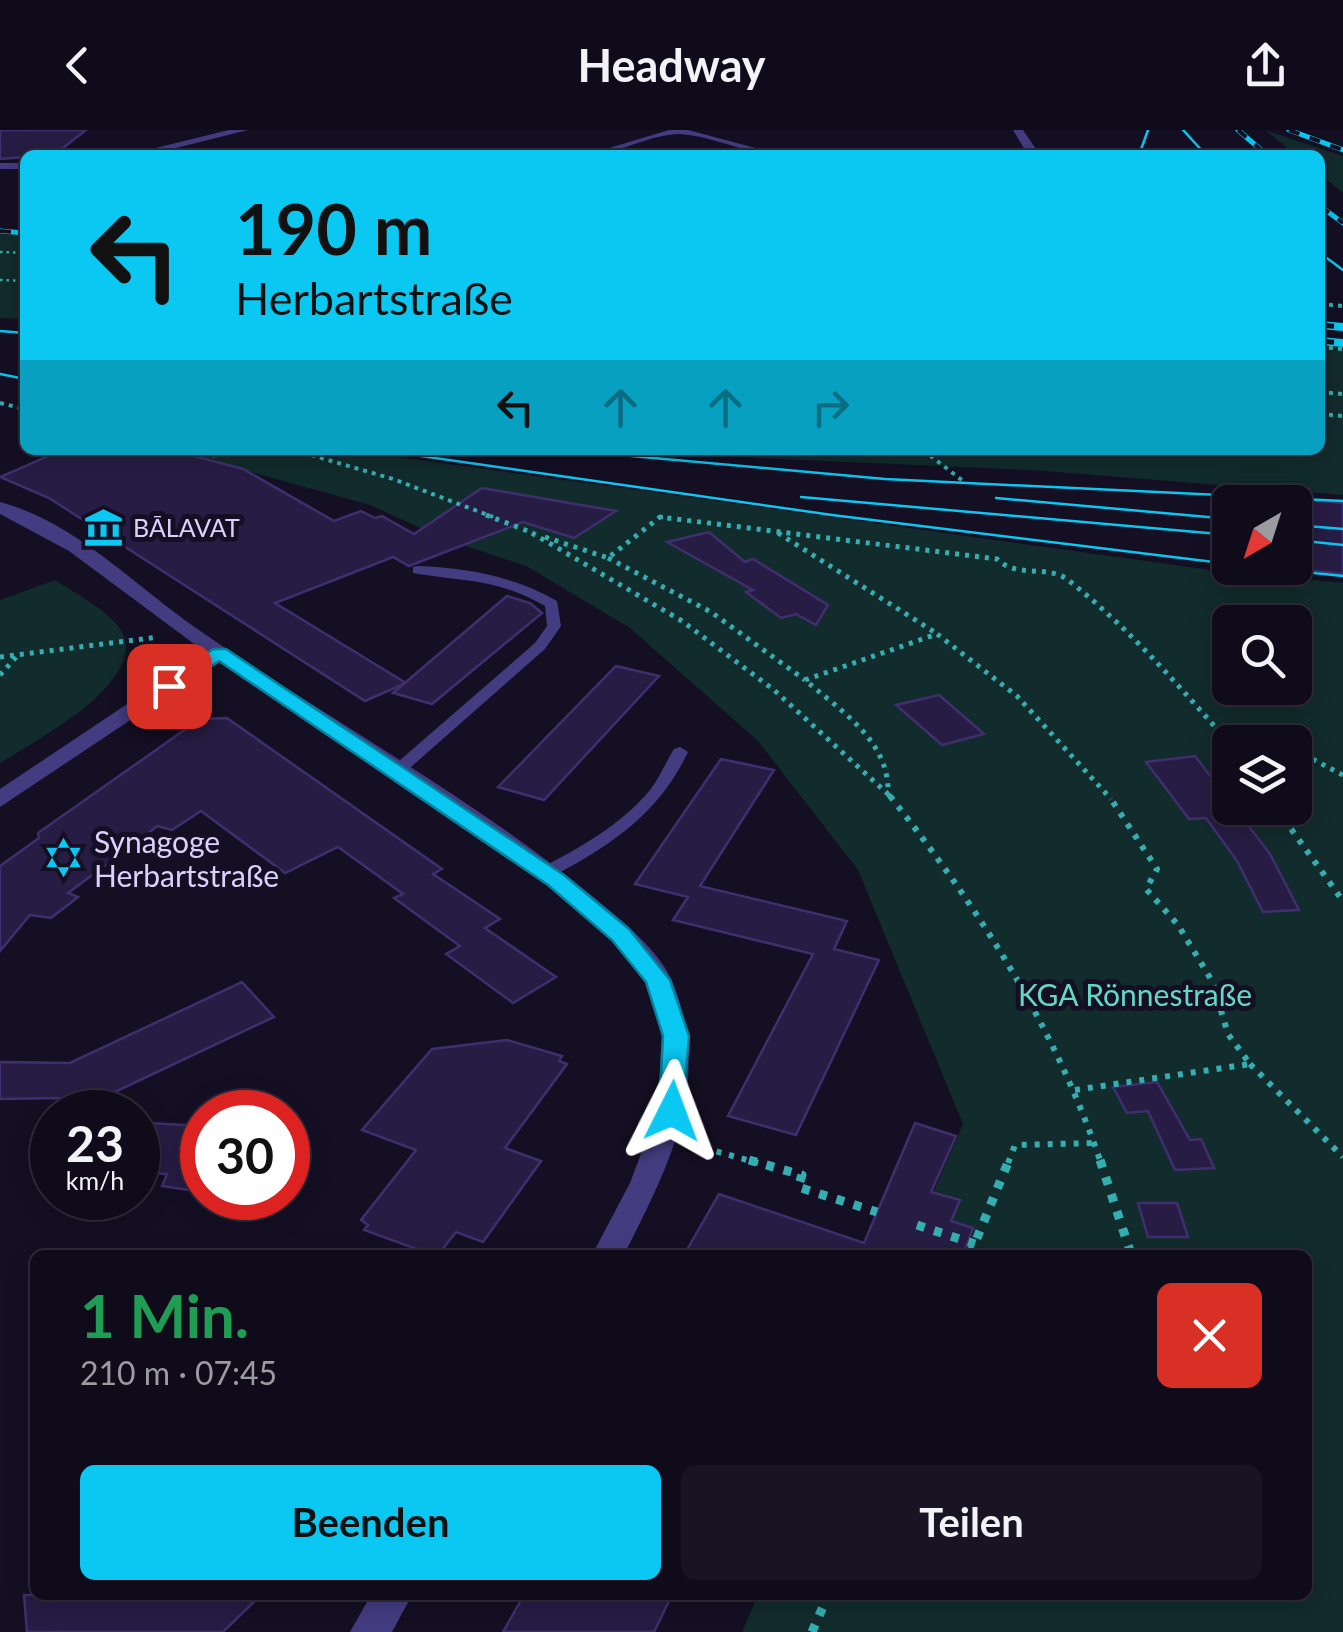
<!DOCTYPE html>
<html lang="de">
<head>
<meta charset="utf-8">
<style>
	body { margin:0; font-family:Lato,sans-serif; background:#181423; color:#f1f3f6; height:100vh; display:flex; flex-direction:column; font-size:38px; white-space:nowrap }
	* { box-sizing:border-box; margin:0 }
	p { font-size:32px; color:#9b9ba2 }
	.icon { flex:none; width:55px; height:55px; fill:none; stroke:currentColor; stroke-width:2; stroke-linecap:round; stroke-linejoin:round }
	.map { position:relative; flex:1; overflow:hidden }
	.side { position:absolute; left:30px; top:1120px; width:1282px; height:350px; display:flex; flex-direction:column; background:#0f0b1a; border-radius:15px; box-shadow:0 5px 25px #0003,0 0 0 2px #2f2b39 }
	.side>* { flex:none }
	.hud { position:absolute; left:20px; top:20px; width:1305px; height:305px; border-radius:15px; box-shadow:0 5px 25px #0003,0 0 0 2px #2f2b39; background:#0ac8f1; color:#111; overflow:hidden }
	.needle { width:65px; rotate:219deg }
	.buttons { position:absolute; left:1212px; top:355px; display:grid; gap:20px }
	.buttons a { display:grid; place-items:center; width:100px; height:100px; border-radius:15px; background:#0f0b1a; box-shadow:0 5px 25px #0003,0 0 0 2px #2f2b39; font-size:50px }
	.speed { position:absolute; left:30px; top:960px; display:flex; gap:20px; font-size:50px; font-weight:700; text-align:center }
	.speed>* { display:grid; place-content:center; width:130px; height:130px; border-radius:50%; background:#0f0b1a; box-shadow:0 5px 25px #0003,0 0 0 2px #2f2b39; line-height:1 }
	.speed small { font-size:25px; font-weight:400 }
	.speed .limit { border:15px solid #d22; background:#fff; color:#111 }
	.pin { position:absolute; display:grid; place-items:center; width:85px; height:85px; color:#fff; margin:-42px; border-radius:20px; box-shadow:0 5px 15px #0006 }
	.me { position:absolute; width:110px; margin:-55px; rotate:3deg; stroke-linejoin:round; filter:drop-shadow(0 0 8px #0008) }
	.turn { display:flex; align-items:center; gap:35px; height:210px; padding:0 50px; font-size:45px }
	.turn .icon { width:130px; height:130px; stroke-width:2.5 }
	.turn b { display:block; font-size:70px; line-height:85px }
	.lanes { display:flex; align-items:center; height:95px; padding:0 50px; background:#0003; justify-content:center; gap:50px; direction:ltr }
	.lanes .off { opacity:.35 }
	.round { display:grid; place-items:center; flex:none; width:105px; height:105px; border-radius:15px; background:#181423 }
	.headline { display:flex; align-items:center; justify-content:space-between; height:170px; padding:0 50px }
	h1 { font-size:60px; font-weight:700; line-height:75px; color:#1e9e55 }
	.action { display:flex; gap:20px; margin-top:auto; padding:20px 50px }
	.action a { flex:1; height:115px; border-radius:15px; background:#0ac8f1; color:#111; font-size:40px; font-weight:700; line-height:115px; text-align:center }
	.action a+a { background:#181423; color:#f1f3f6 }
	header { display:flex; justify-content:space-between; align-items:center; height:130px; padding:0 50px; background:#0f0b1a; font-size:45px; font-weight:700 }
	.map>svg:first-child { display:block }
	.green { fill:#122b2c; fill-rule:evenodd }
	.building { fill:#271c43; stroke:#402f6e; stroke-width:2.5 }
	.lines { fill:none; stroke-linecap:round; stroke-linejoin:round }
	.path-far4 { stroke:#34aeb0; stroke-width:2.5; stroke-dasharray:2.5 4; stroke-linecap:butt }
	.path-far3 { stroke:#34aeb0; stroke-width:4; stroke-dasharray:4 5; stroke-linecap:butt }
	.path-far2 { stroke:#34aeb0; stroke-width:5; stroke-dasharray:4 6; stroke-linecap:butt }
	.path-far1 { stroke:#34aeb0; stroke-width:6; stroke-dasharray:5 8; stroke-linecap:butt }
	.path { stroke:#34aeb0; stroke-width:9; stroke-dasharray:8 10; stroke-linecap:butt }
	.service { fill:#443c80; fill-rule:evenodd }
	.minor { fill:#443c80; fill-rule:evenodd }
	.tram { stroke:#0ac8f1; stroke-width:2.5 }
	.rail-far1-casing { stroke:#0ac8f1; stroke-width:5 }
	.rail-casing { stroke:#0ac8f1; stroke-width:8 }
	.rail-far1 { stroke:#140f23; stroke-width:4; stroke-dasharray:11; stroke-linecap:butt }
	.rail { stroke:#140f23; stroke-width:5; stroke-dasharray:14; stroke-linecap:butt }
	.route { fill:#0ac8f1; stroke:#06829d; stroke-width:2.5 }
	.labels { text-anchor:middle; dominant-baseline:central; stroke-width:10; stroke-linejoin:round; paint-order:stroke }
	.far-poi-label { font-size:25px; fill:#dad2fd; stroke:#140f23; text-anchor:start }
	.poi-label { font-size:30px; fill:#dad2fd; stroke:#140f23; text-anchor:start }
	.park-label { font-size:30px; fill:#61dac5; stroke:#140f23 }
</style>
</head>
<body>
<header><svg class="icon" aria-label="back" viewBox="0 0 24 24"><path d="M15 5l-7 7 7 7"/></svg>Headway<svg class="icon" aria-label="share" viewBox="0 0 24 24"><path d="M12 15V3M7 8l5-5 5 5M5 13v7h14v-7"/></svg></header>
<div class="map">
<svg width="1343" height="1502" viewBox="0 0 1343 1502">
	<rect width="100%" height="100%" fill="#140f23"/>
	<g class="green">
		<path d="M1265 0 1343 26V63L1320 44V25H1296Z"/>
		<path d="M0 104 25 106V189L0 188Z"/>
		<path d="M1320 215 1343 217V365L1031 340 758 328 683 320H1320Z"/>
		<path d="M171 320H348L1218 441 1343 453V1502H742L758 1465H1308V1125H906L963 994 858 740 758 611 630 498 526 436 442 408 370 375ZM1230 492H1295V558H1230ZM1230 612H1295V678H1230Z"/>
		<path d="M55 450C75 464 112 481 123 504 145 554 33 612 0 633V470Z"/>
	</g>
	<g class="building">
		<path d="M0 0H86L54 25 0 29Z"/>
		<path d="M62 320H171L243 339 334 391 361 381 375 388 382 386 414 404 482 358 616 381 574 408 523 392 409 436 393 427 275 473 406 553 365 571 49 368 0 347Z"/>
		<path d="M1295 369 1343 373V444L1295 439Z"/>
		<path d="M709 402 745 432 753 429 828 475 816 495 796 484 781 488 746 462 753 460 667 412Z"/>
		<path d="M507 466 530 473 542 483 432 574 393 563Z"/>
		<path d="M616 536 659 546 544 670 498 657Z"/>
		<path d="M939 565 984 604 942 615 896 575Z"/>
		<path d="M227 588 442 739 433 744 500 789 485 798 556 847 513 873 446 824 460 816 394 768 403 764 338 717 285 743 201 681 172 700 157 696 146 705 113 707 122 723 68 763 78 767 51 788 30 785 0 821V736L39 708 38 703 200 589Z"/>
		<path d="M1195 626 1270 724 1299 780 1263 782 1237 731 1206 688 1189 689 1146 632Z"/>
		<path d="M721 629 774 640 700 756 847 791 834 819 879 830 796 1005 728 986 813 824 673 790 688 767 635 754Z"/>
		<path d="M242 852 274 887 85 976 83 972 67 980 59 968 0 969V932L70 933Z"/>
		<path d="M507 910 562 926 559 931 567 934 505 1018 541 1031 483 1112 456 1102 438 1125H433L364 1100 368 1095 361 1090 416 1020 362 1000 432 919Z"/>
		<path d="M1157 952 1190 1010 1201 1009 1214 1038 1175 1040 1148 981 1127 983 1113 957Z"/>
		<path d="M149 993 202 996V1062L162 1056 167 1044 138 1043V1022Z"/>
		<path d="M915 993 956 1006 931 1062 960 1070 951 1091 973 1098 963 1125H684L719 1064 864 1113Z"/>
		<path d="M1138 1073H1177L1188 1107H1148Z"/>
		<path d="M24 1465H261L223 1502H27Z"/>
		<path d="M524 1465H672L654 1502H503Z"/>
	</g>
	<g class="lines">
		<g class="path-far4">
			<path d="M0 122 25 123"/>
			<path d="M0 150 25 151"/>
		</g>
		<g class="path-far3">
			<path d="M1320 174 1343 176"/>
			<path d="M1320 217 1343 219"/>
			<path d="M1320 262 1343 264"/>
			<path d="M0 273 25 279"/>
			<path d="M1320 284 1343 286"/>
			<path d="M194 320 216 326"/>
			<path d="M294 320 393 349 493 387"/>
			<path d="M923 320 963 351"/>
			<path d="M659 387H663"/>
		</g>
		<g class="path-far2">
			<path d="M486 385 533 403"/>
			<path d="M532 403 682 491 774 560 888 664C890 611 841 581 805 550L937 504 1017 566 1111 669"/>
			<path d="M778 403 936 503"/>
			<path d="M545 407 608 428 660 387 997 429C1017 449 1048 434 1068 450 1128 497 1180 557 1230 614"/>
			<path d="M608 428 711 482 805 550"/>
			<path d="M0 527 158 507"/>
			<path d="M0 545 18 525"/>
			<path d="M1219 599 1269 612"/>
			<path d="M1295 620 1343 645"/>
			<path d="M888 664 892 669"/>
		</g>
		<g class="path-far1">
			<path d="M890 666C980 780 1054 895 1101 1033"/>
			<path d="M1276 678 1343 771"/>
			<path d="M1250 934 1343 1027"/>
			<path d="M1075 960 1250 934 1228 904 1212 851 1178 795 1146 759 1157 739 1109 666"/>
			<path d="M704 1018 758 1033"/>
			<path d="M1008 1033 1015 1015 1095 1013"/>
		</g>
		<g class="path">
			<path d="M749 1030 802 1045 798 1057 877 1082"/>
			<path d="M1100 1030 1131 1124"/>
			<path d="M917 1095 975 1114"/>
			<path d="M970 1125 1009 1030"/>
			<path d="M812 1502 828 1465"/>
		</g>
		<g class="service">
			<path d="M418 436C468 438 513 446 557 471L561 496 545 519 403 644 397 646 389 641 391 638 535 513 547 496 545 476C496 448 465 452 413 443V437Z"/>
			<path d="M680 617 688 622C664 673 626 705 577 733 565 739 554 748 541 746L538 742 541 738C581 717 621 695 650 660 660 647 666 632 674 619Z"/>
		</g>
		<g class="minor">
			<path d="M229 0H248L148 25H127Z"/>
			<path d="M669 0H688L782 25C746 25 714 6 680 4 649 4 618 25 586 25Z"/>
			<path d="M1013 0H1023L1040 25H1028Z"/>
			<rect x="0" y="33" width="25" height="6"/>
			<path d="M0 372C75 392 134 455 196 498 328 590 473 667 597 770 623 792 659 820 673 853 713 954 669 1035 624 1125H592L630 1053 657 981 662 906 645 852 612 810 527 737 219 531 0 677V659L205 522 69 421 0 384Z"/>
			<path d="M371 1465H412L392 1502H350Z"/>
		</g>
		<g class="tram">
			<path d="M1183 0 1206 25"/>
			<path d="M1139 25 1148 0"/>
			<path d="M1320 123 1343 140"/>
			<path d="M0 201 25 203"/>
			<path d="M0 244 25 249"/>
			<path d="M379 320 832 385 1230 434"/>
			<path d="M565 320 885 349 1343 371"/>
			<path d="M801 367 1230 405"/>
			<path d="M996 368 1230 389"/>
			<path d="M1295 395 1343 399"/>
			<path d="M1295 410 1343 415"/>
			<path d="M1265 438 1343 446"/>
		</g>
		<defs>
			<g id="rail-far1">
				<path d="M1238 0 1267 25"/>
				<path d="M1289 0 1343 20"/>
				<path d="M1320 76 1343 93"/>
				<path d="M0 101 25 103"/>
			</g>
			<g id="rail">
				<path d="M1320 195 1343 197"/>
				<path d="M1320 211 1343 213"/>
			</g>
		</defs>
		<use href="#rail-far1" class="rail-far1-casing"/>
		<use href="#rail" class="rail-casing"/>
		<use href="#rail-far1" class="rail-far1"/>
		<use href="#rail" class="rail"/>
	</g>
	<path class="route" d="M213 519H226L564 745 629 799 670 850 689 906 682 988 672 990 659 981 663 906 646 852 612 810 548 755 219 531 176 560H162V552Z"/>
	<defs>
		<symbol id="museum-bare" viewBox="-9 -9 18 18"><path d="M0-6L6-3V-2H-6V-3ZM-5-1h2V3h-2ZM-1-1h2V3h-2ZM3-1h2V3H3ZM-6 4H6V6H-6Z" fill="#0ac8f1" stroke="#140f23" stroke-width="2.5" paint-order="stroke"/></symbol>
		<symbol id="synagogue-bare" viewBox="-9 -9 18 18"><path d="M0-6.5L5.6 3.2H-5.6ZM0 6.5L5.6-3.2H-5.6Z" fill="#0ac8f1" stroke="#140f23" stroke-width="2.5" paint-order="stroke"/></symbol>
	</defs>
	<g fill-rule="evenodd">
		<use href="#museum-bare" x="76" y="370" width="55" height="55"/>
		<use href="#synagogue-bare" x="36" y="700" width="55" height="55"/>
	</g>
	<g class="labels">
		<g class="far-poi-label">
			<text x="133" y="397">BĀLAVAT</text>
		</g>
		<g class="poi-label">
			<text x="94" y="711">Synagoge<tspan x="94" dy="34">Herbartstraße</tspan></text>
		</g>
		<g class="park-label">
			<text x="1135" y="864">KGA Rönnestraße</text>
		</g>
	</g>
</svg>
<div class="buttons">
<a><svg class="needle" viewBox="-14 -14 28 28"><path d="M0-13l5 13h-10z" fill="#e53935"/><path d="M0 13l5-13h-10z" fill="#9b9ba2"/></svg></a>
<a><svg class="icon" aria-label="search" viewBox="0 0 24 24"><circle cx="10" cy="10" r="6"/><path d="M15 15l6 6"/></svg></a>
<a><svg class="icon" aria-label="layers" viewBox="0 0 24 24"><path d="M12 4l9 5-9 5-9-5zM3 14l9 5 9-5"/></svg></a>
</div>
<div class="speed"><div>23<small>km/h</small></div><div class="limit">30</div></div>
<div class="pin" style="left:169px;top:556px;background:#d93025"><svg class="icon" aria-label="arrive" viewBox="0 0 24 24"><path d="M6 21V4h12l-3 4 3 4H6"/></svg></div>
<svg class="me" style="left:672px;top:981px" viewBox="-20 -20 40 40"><path d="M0-17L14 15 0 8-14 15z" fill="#0ac8f1" stroke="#fff" stroke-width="4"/></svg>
<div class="hud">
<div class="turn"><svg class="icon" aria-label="left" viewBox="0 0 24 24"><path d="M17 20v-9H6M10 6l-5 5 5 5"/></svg><div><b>190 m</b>Herbartstraße</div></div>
<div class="lanes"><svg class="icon" aria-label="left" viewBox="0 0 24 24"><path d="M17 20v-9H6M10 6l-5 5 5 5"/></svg><svg class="icon off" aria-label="ahead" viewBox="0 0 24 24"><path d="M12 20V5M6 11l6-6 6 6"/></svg><svg class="icon off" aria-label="ahead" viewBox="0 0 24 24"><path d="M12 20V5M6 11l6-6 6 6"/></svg><svg class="icon off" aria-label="right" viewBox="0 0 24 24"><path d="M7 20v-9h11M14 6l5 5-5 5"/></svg></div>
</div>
<section class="side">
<div class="headline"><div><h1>1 Min.</h1><p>210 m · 07:45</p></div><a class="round" style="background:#d93025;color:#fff"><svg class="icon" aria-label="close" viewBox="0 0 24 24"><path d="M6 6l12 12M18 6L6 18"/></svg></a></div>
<div class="action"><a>Beenden</a><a>Teilen</a></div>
</section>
</div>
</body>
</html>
